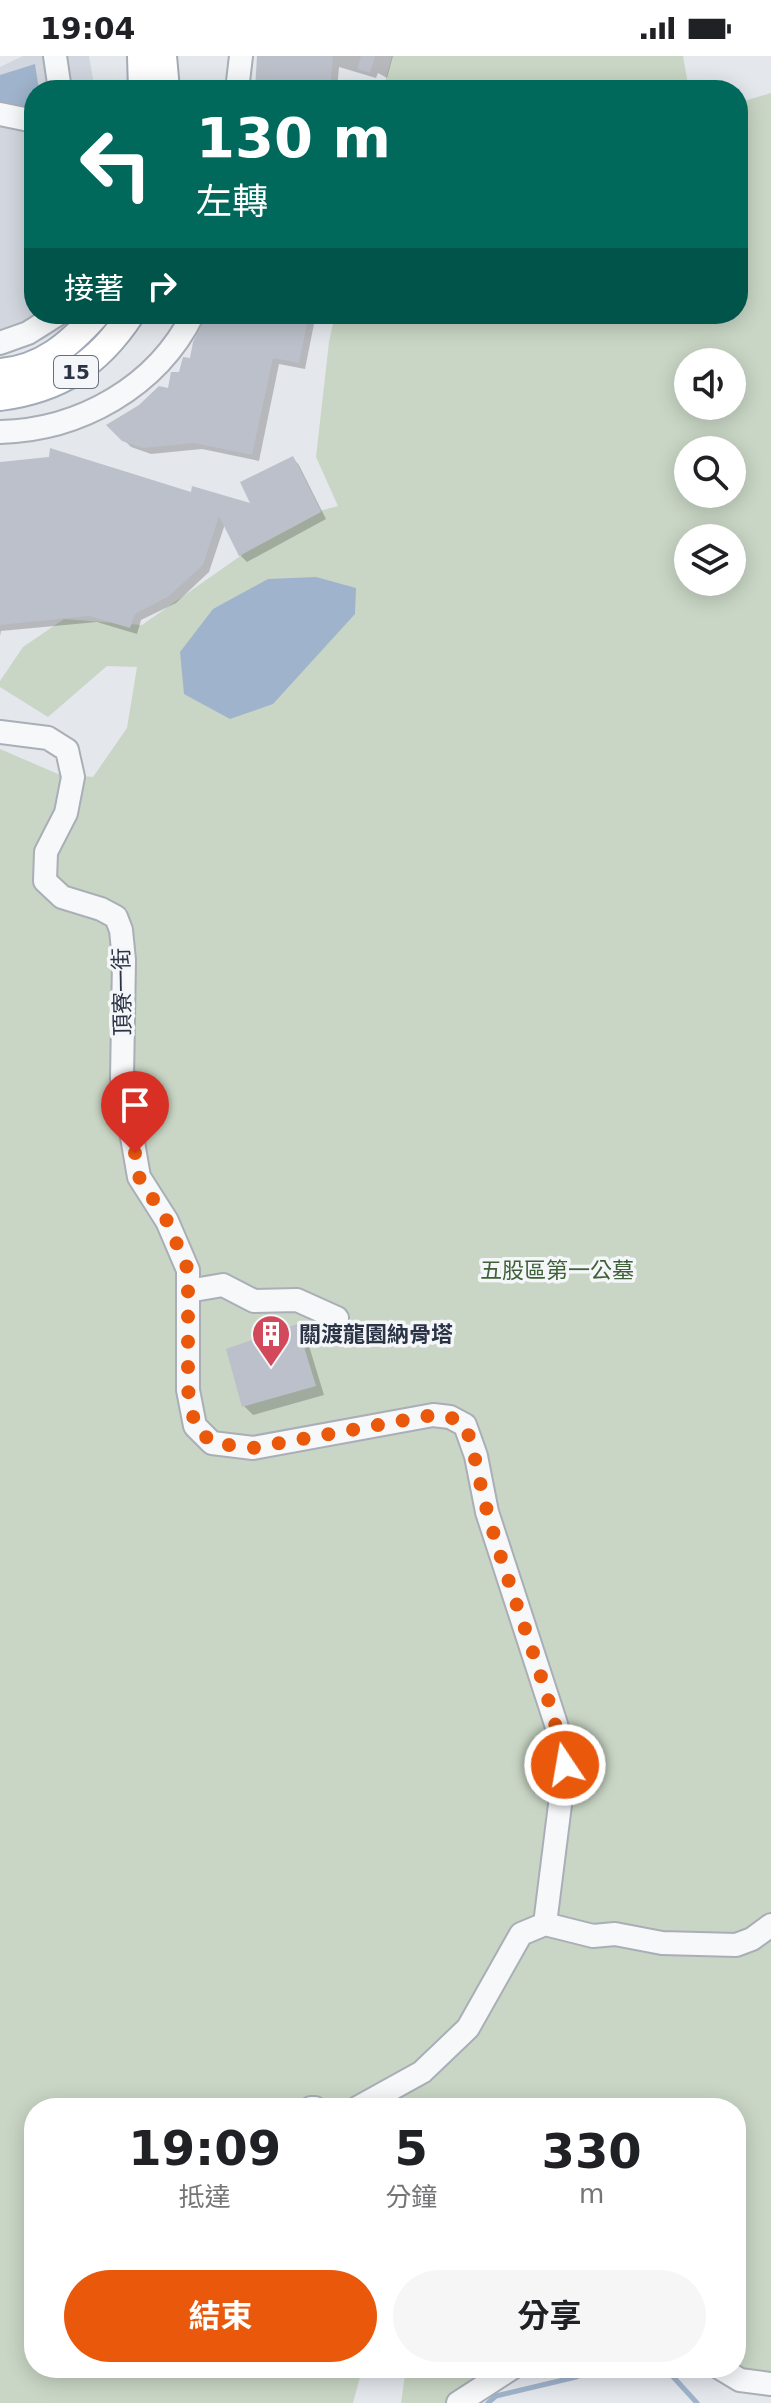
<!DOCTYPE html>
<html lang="zh-TW">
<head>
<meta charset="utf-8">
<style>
	body { margin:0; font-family:"DejaVu Sans","Noto Sans TC",sans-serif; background:#f6f6f6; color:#202124; height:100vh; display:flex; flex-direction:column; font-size:30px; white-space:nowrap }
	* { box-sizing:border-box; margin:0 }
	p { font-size:26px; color:#757577 }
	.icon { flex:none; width:44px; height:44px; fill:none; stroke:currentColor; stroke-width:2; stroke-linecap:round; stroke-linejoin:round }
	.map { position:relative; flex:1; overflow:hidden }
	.details { position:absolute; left:24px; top:2042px; width:722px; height:280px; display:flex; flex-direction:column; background:#fff; border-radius:32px; box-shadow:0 4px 20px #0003 }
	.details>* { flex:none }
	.banner { position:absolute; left:24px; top:24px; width:724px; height:244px; border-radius:32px; box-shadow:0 4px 20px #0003; background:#00695c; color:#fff; overflow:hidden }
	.tools { position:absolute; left:674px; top:292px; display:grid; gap:16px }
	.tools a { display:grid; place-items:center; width:72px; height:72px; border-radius:50%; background:#fff; box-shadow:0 4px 20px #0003; font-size:40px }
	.pin { position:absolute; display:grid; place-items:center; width:68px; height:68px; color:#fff; margin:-82px -34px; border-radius:50% 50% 50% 0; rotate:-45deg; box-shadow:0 0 8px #0007 }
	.pin .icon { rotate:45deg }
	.me { position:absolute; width:88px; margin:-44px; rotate:348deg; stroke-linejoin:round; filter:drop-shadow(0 0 6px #0008) }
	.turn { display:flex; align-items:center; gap:28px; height:168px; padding:0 40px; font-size:36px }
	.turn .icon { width:104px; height:104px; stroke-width:2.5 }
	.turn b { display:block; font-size:56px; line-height:68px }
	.then { display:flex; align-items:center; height:76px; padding:0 40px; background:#0003; gap:16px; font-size:30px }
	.eta { display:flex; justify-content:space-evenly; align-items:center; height:136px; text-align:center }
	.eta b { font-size:48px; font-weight:700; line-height:56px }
	.primary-button { display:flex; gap:16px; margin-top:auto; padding:16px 40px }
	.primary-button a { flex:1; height:92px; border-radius:48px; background:#ea580c; color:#fff; font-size:32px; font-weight:700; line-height:92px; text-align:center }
	.primary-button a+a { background:#f6f6f6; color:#202124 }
	.status { display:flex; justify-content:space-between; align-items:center; height:56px; padding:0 40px; background:#fff; direction:ltr }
	.status svg { height:22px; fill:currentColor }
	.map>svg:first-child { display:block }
	.built { fill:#d2d6de }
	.green { fill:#c9d6c5; fill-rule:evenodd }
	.water { fill:#9fb4cc }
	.shadow { fill:#0003 }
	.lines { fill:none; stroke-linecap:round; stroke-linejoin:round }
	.stream { stroke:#9fb4cc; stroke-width:5 }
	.building { fill:#bbc0ca }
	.minor-casing { stroke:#a9aeb7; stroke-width:26 }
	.major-casing { stroke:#a3abb8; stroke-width:30 }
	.minor { stroke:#f7f8fa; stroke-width:22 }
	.major { stroke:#fff; stroke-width:26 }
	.route { stroke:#ea580c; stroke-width:14; stroke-dasharray:0 25.2 }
	.labels { text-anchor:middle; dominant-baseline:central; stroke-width:7; stroke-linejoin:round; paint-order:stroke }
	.shield { fill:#f4f6f9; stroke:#676e7b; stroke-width:2 }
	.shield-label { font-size:20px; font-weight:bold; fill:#2b3445 }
	.street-label { font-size:22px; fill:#2b3445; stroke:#f4f6f9 }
	.park-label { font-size:22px; fill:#3f6138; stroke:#f4f6f9 }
	.poi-label { font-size:22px; font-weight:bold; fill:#2b3445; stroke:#f4f6f9; text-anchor:start }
</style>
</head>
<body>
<div class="status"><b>19:04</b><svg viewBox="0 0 49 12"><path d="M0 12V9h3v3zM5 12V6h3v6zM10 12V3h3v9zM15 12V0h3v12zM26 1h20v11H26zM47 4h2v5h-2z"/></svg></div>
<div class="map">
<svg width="771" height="2347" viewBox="0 0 771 2347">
	<rect width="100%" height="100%" fill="#e4e7ec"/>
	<path class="built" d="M23 0H89L95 34H34V258H77L68 268 42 284 13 293 0 294V11Z"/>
	<g class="green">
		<path d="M392 0H683L688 28 695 34H383Z"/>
		<path d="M771 37V2325L736 2312V2052H34V2312H347L360 2321 353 2347H0V693L58 718 93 721 127 672 137 611 107 610 48 661 0 631V625L23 591 64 563 142 569 296 461 338 450 316 401 329 286 335 258H738V47ZM688 306H732V350H688ZM688 394H732V438H688ZM688 482H732V526H688Z"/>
		<path d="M406 2312H494L456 2347H401Z"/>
	</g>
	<g class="water">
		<path d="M35 8 39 34H34V50L0 49V19Z"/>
		<path d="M316 521 356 532 355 558 273 648 230 663 184 638 180 596 213 553 268 523Z"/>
	</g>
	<g class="shadow">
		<path d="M259 0H393L387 22 378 17 376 22 339 11 337 34H257Z"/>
		<path d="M210 258H313L315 263 305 313 279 308 259 405 202 393 151 398 131 391 109 369 169 334 191 305Z"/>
		<path d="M293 402 299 409 326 463 247 506 240 499 225 468 209 516 176 547 141 564 137 578 97 566 1 575 0 580V408L254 450Z"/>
		<path d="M297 1271 306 1280 324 1339 253 1359 244 1350Z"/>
	</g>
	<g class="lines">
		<g class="stream">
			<path d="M665 2312 697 2347"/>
			<path d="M488 2347 496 2340 576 2321 595 2312"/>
		</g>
	</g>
	<g class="building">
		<path d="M257 0H333L330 34H255Z"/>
		<path d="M361 0H375L370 17 357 13Z"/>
		<path d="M207 258H309L299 307 273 302 252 399 194 387 143 392 122 385 106 369 139 349 159 330 168 332 171 316H179L183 301 190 302 193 286Z"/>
		<path d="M50 392 191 436 192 430 250 447 240 426 293 400 321 456 239 500 219 460 203 509 169 540 135 558 130 572 89 560 0 569V406L49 401Z"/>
		<path d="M297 1268 316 1330 242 1351 226 1293Z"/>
	</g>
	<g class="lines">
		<defs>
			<g id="minor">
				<path d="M55 0 60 34"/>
				<path d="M237 34 241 0"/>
				<path d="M0 58 34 65"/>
				<path d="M0 287 28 277 58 258"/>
				<path d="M0 376C80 374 157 331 193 258"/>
				<path d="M0 676 48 682 67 694 73 721 66 757 46 796 45 825 62 841 101 853 116 861 121 874 124 904 122 1023 139 1121 167 1165 188 1214V1334L195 1370 212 1387 253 1392 433 1359 450 1361 465 1369 476 1400 487 1456 556 1668 565 1709 545 1868"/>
				<path d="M188 1235 223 1229 254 1245 297 1244 337 1262"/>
				<path d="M311 2052H315"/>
				<path d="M357 2052 422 2016 468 1972 521 1878 545 1868 593 1880 615 1878 662 1887 736 1889 752 1883 771 1869"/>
				<path d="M720 2312 740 2324 771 2328"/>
				<path d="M458 2347 512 2312"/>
			</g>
			<g id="major">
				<path d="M141 0 142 34"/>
				<path d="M163 0 166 34"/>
				<path d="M0 316C42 313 70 288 97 258"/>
				<path d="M0 341C60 333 98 308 131 258"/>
			</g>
		</defs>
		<use href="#minor" class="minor-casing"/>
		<use href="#major" class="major-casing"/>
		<use href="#minor" class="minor"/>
		<use href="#major" class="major"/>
	</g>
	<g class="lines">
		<path class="route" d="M135 1097 139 1121 167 1165 188 1214V1334L195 1370 212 1387 253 1392 433 1359 450 1361 465 1369C476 1398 479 1428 488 1458 511 1542 547 1623 565 1709"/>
	</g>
	<defs>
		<symbol id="building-pin" viewBox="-11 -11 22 30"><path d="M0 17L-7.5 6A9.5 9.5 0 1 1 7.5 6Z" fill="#d1495b" stroke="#f4f6f9"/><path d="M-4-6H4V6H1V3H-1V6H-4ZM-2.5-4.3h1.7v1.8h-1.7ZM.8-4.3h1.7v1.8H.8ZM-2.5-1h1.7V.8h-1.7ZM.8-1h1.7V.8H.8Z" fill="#fff"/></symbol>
	</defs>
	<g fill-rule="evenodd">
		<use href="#building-pin" x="249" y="1256" width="44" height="60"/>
	</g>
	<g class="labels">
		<rect class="shield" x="54" y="300" width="44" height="32" rx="6"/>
		<g class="shield-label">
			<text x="76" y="316">15</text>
		</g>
		<g class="street-label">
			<text transform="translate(122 936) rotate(-91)">頂寮一街</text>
		</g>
		<g class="park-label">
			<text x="557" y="1214">五股區第一公墓</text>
		</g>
		<g class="poi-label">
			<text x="299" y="1278">關渡龍園納骨塔</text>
		</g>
	</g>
</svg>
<div class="tools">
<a><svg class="icon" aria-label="sound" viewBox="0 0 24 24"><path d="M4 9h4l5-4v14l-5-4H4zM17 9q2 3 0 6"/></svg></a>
<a><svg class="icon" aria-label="search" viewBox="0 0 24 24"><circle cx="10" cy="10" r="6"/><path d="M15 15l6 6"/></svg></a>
<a><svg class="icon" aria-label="layers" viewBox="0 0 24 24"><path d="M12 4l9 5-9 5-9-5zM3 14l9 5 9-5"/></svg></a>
</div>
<div class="pin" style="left:135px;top:1097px;background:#d93025"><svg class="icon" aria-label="arrive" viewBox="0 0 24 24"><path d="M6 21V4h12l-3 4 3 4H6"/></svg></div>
<svg class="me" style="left:565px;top:1709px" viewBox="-20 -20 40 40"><circle r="17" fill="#ea580c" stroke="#fff" stroke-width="3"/><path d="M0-11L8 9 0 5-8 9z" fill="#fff"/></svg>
<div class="banner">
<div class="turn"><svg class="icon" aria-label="left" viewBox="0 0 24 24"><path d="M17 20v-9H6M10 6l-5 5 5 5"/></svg><div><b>130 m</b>左轉</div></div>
<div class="then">接著<svg class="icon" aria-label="right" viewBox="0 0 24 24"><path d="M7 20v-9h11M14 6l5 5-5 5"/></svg></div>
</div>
<section class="details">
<div class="eta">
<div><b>19:09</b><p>抵達</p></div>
<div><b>5</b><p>分鐘</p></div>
<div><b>330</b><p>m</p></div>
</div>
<div class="primary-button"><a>結束</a><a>分享</a></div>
</section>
</div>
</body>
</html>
